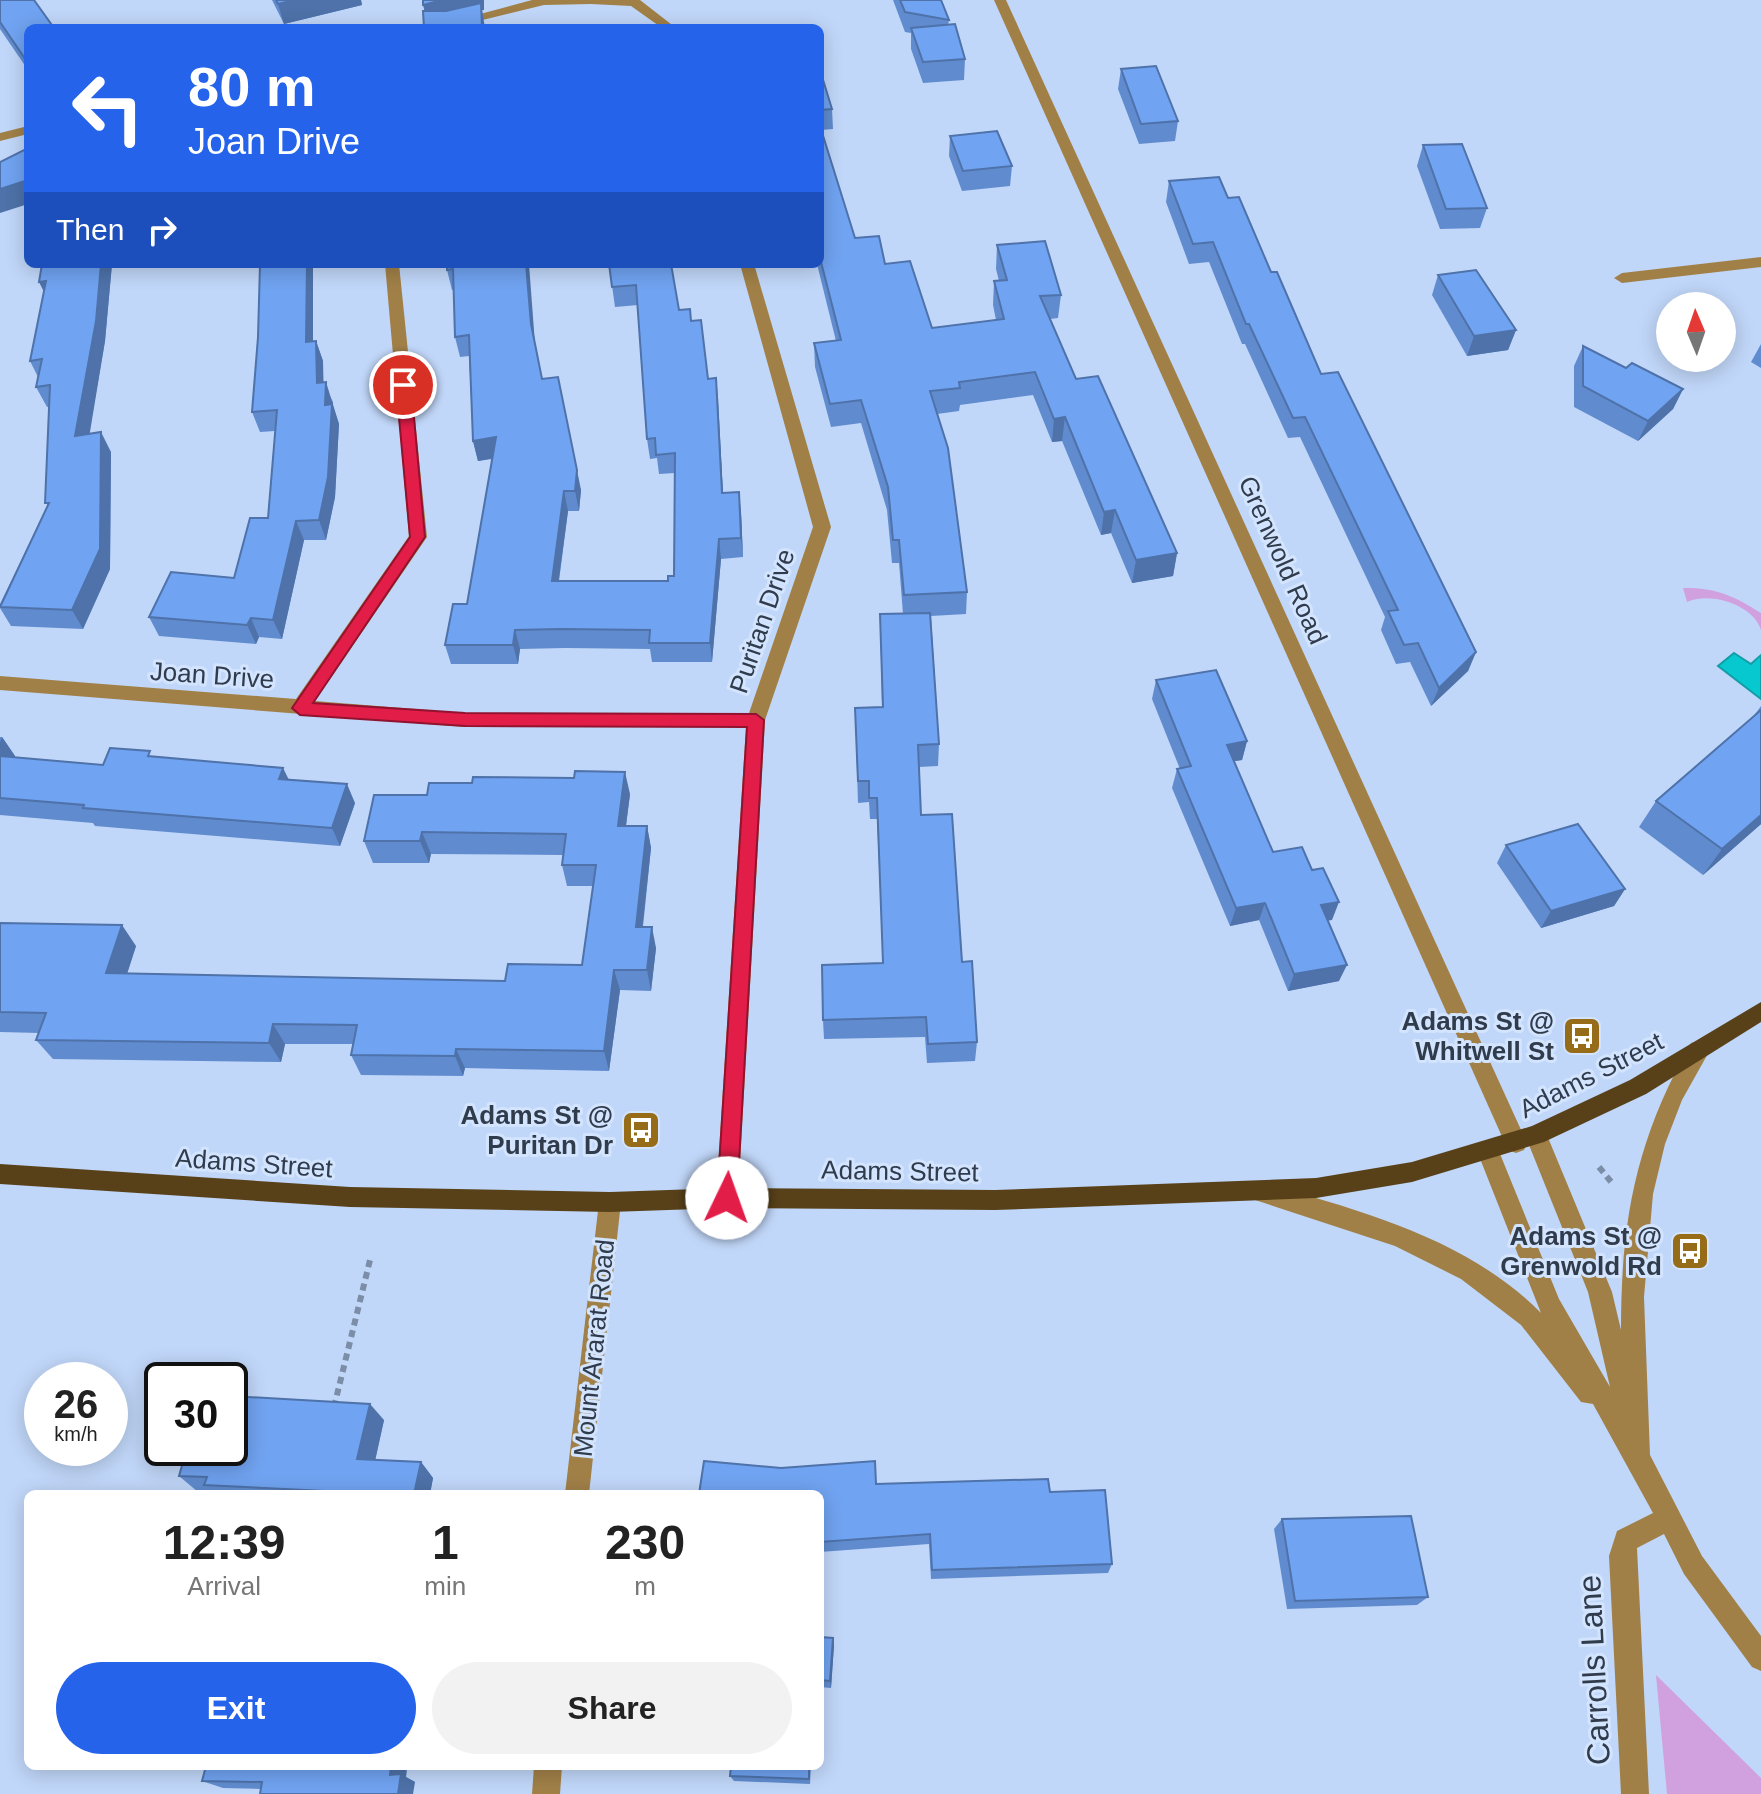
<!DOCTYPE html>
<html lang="en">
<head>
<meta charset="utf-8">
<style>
	body { margin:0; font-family:Helvetica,sans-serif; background:#f2f2f2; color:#222; height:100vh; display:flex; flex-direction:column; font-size:30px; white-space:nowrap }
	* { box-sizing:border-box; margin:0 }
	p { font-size:26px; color:#767676 }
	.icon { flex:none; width:44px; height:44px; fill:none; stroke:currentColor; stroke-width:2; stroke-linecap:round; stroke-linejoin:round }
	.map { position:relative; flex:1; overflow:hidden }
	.details { position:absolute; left:24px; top:1490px; width:800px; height:280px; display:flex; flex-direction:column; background:#fff; border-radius:12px; box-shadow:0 4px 20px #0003 }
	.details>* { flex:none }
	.hud { position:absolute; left:24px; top:24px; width:800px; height:244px; border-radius:12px; box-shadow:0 4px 20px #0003; background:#2563eb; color:#fff; overflow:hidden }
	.needle { width:52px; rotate:358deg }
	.fabs { position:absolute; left:1656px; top:292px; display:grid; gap:16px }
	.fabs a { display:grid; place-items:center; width:80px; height:80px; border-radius:50%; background:#fff; box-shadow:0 4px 20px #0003; font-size:40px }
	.speed { position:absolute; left:24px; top:1362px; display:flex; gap:16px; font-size:40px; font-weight:700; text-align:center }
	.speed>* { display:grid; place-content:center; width:104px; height:104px; border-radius:50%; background:#fff; box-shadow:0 4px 20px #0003; line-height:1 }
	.speed small { font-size:20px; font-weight:400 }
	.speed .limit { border:4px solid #111; border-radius:12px; background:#fff; color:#111 }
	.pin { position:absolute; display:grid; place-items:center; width:68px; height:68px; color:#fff; margin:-34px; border:4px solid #fff; border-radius:50%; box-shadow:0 2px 8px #0007 }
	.me { position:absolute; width:88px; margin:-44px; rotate:3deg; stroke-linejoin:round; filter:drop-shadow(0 0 6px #0008) }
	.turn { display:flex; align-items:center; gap:28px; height:168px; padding:0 32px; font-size:36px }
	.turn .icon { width:104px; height:104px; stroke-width:2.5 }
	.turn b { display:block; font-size:56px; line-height:68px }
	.then { display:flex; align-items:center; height:76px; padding:0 32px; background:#0003; gap:16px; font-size:30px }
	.eta { display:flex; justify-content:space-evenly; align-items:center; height:136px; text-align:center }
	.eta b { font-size:48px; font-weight:700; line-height:56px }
	.primary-button { display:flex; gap:16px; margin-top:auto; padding:16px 32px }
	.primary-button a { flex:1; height:92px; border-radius:48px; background:#2563eb; color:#fff; font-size:32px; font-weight:700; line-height:92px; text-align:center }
	.primary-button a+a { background:#f2f2f2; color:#222 }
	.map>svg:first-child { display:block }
	.green { fill:#d1a0de }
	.water { fill:#06c8ce; stroke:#139ea7; stroke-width:2 }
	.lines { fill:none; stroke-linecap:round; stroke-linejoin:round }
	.path { stroke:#7c8da7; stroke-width:6; stroke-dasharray:7 5; stroke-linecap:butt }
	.minor { fill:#a18048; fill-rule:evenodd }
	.major { fill:#584119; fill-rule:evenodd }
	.wall { fill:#608ccf }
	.shaded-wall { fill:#4e72a9 }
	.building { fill:#70a3f1; stroke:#4e72a9; stroke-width:2 }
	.route { fill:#e11d48; stroke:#92132f; stroke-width:2 }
	.labels { text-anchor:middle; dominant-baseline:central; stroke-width:6; stroke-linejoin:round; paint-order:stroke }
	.street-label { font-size:26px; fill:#303b4c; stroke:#d3e4fe }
	.poi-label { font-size:26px; font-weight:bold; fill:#303b4c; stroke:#d3e4fe; text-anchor:end }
	.near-street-label { font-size:32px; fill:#303b4c; stroke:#d3e4fe }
</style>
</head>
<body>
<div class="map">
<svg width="1761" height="1794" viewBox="0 0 1761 1794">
	<rect width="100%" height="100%" fill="#c1d7f9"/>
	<g class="green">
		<path d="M1683 588C1715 587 1734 596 1761 613V630C1754 605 1710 591 1687 602Z"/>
		<path d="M1656 1675 1761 1778V1794H1667Z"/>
	</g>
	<path class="water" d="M1734 653 1751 664 1761 655V699L1718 666Z"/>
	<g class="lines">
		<g class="path">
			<path d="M1599 1167 1612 1183"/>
			<path d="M334 1407 371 1256"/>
		</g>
		<g class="minor">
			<path d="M532 0H640L676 28H662L631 6 591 4 544 5 450 28H428Z"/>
			<path d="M994 0H1006L1527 1143 1524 1150 1516 1153 1508 1150Z"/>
			<path d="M28 126V134L0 141V133Z"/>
			<path d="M1761 257V267L1622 283 1614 278 1622 273Z"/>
			<path d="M385 264H399L427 537 315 701 465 713H749L813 527 740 264H754L831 527 765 720 738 1198 735 1205 727 1208 719 1205 716 1198 746 727H465L0 690V676L296 699 409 536Z"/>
			<path d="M1699 1041 1707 1043 1710 1050 1682 1100 1665 1144 1653 1194 1644 1297 1650 1455 1702 1556 1761 1636V1671L1752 1667 1684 1574 1664 1534 1637 1548 1649 1794H1621L1609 1556 1617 1531 1653 1513 1593 1404 1581 1402 1521 1325 1461 1279 1395 1246 1252 1199 1249 1192 1252 1185 1260 1182C1358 1210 1467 1238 1541 1313L1477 1151 1480 1144 1488 1141 1496 1144 1559 1299 1610 1387 1588 1292 1525 1135 1528 1128 1536 1125 1544 1128 1612 1292 1621 1330C1621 1219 1636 1140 1691 1043Z"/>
			<path d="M610 1192 618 1195 621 1202 589 1494H565L599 1202 602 1195Z"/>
			<path d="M534 1766H562L560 1794H532Z"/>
		</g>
		<path class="major" d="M1761 1002V1022L1646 1094 1544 1142 1412 1182 1316 1198 995 1210 727 1208 610 1212 350 1207 0 1184V1164L350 1187 610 1192 727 1188 995 1190 1316 1178 1412 1162 1532 1126 1630 1080Z"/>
	</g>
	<g class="wall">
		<path d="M0 0 28 28V70L0 29Z"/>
		<path d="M272 0H361L362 5 284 24Z"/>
		<path d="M893 0H941L949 20 948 25 965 59 964 80 923 83 911 49V33L905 32Z"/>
		<path d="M1121 69 1178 121 1175 141 1139 144 1118 89Z"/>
		<path d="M820 70 832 109 833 129 821 130 855 238 885 264 932 328 996 320 993 305 994 281H999L996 269 997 245 1061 295 1058 318 1050 319 1076 379 1177 553 1173 576 1132 583 1111 533 1101 535 1062 441 1052 442 1033 395 960 405 959 411 937 414 967 592 966 614 931 616 939 744 938 766 919 767 921 815 962 962 977 1042 975 1061 927 1063 925 1037 824 1039 823 1020 883 963 877 819H870L869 802 858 803 855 708 882 707 880 614H903L899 563H892L887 510 861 423 831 427 815 367 814 343 836 341 817 264H820Z"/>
		<path d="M950 136 1012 166 1010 186 962 191 949 156Z"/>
		<path d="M1423 145 1487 208 1480 228 1440 229 1417 166Z"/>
		<path d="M1169 181 1228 198 1271 272 1321 374 1476 652 1468 671 1431 706 1410 662 1396 664 1381 630 1385 617 1300 437 1288 438 1245 344H1242L1209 262 1189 264 1166 202Z"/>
		<path d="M42 264H112L105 341 89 433 111 452 110 569 83 629 11 626 0 608V604L47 507 49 407H47L36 387 38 377 30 361 44 292Z"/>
		<path d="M447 264 535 344 542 379 581 490 579 511H568L559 581H668L674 576 675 473 659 474 657 458 650 459 647 439 638 305 615 307 609 264 679 310 692 321 708 379 716 378 723 493 741 512 743 557 721 559 712 662H652L650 649 565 648 520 649 518 664H451L445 645 467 604 492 459 478 461 473 441 469 356 460 357 455 337 454 290H452L447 270Z"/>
		<path d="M1438 275 1516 330 1508 350 1467 356 1432 295Z"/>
		<path d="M258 337 316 341 323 361V382L333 402V406L339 424 335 497 326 540H304L282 639 259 637 256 644 159 636 149 617 234 578 268 518 275 431 260 432 252 412Z"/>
		<path d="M1761 344V368L1751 362Z"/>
		<path d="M1583 346 1626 368 1683 389 1673 409 1638 441 1574 407V366Z"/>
		<path d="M1156 680 1247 741 1242 760 1234 761 1273 852 1332 920H1328L1339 981 1288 991 1259 920 1230 926 1172 788 1177 769H1180L1152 699Z"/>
		<path d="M1761 706V824L1703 875 1639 827 1656 801 1753 717Z"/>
		<path d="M0 737H2L15 756 14 757 103 765 154 757 283 768 288 780 355 803 340 846 95 826 93 823 0 815Z"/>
		<path d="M630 794 626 826H647L651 848 643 927 656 948 651 991 620 990 609 1071 465 1068 463 1076 361 1075 351 1055 353 1044H285L281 1062 53 1059 36 1040 39 1033 0 1032V923L136 946 127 973 505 981 582 965 593 886H567L562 865 563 855 431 854 429 863H373L364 841Z"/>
		<path d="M1506 845 1625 889 1614 906 1541 928 1497 863Z"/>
		<path d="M384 1420 375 1460 421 1462 433 1478 430 1494H215L213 1492H198L179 1476Z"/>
		<path d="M876 1484 1050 1492 1112 1564 1108 1573 931 1579 929 1544 820 1552V1494Z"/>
		<path d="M1282 1519 1428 1597 1417 1605 1287 1609 1274 1529Z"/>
		<path d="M820 1637 833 1638 834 1645 831 1688 820 1687Z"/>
		<path d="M206 1766H407L406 1777 415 1782 261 1789 223 1788 202 1781Z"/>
		<path d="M731 1766H811L810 1784 734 1781 730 1776Z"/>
	</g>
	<g class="shaded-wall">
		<path d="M294 0H361L362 5 284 24 278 4Z"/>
		<path d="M442 0H484V10H482L485 28 428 25 423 5Z"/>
		<path d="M28 180V204L0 213V189Z"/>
		<path d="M101 264H112L105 341 86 456 75 436Z"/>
		<path d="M307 264H313V362L306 342Z"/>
		<path d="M526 264H529L535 344 531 324Z"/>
		<path d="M46 281 49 302 39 282Z"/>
		<path d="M1516 330 1508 350 1467 356 1474 336Z"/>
		<path d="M316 341 323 361 324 403 317 383Z"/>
		<path d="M716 378 718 398 724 513 722 493Z"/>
		<path d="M326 382 339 424 335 497 326 540 319 520Z"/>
		<path d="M1683 389 1673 409 1638 441 1648 421Z"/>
		<path d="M1065 417 1062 441 1052 442 1054 419Z"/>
		<path d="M101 432 111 452 110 569 83 629 72 610Z"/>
		<path d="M496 437 500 457 478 461 473 441Z"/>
		<path d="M577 470 581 490 579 511 575 491Z"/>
		<path d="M564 491 568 511 556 600 552 581Z"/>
		<path d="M739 492 741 512 743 557 741 538Z"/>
		<path d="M1115 510 1111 533 1101 535 1104 512Z"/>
		<path d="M296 521 304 540 282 639 273 620Z"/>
		<path d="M719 539 721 559 712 662 710 643Z"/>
		<path d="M1177 553 1173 576 1132 583 1136 560Z"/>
		<path d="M251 618 259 637 256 644 247 625Z"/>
		<path d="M515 630 520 649 518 664 513 645Z"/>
		<path d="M1476 652 1468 671 1431 706 1439 688Z"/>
		<path d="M2 737 15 756 6 774 0 766V742Z"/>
		<path d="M1247 741 1242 760 1222 763 1227 745Z"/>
		<path d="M283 768 292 786 279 779Z"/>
		<path d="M625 772 630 794 623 848 618 826Z"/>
		<path d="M347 784 355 803 340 846 332 828Z"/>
		<path d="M1761 815V824L1703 875 1722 849Z"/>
		<path d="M647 826 651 848 640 948 636 927Z"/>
		<path d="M422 832 431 854 429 863 420 841Z"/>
		<path d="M1625 889 1614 906 1541 928 1551 911Z"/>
		<path d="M1339 902 1332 920 1315 923 1321 905Z"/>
		<path d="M1265 903 1259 920 1230 926 1236 908Z"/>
		<path d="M122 925 136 946 121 993 106 973Z"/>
		<path d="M652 927 656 948 651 991 647 970Z"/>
		<path d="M1347 965 1339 981 1288 991 1294 974Z"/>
		<path d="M614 970 620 990 609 1071 604 1051Z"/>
		<path d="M273 1024 285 1044 281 1062 269 1043Z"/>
		<path d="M456 1049 465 1068 463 1076 455 1056Z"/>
		<path d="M370 1404 384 1420 372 1475 357 1459Z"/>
		<path d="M421 1462 433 1478 430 1494H414Z"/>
		<path d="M833 1638 834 1645 831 1688 830 1681Z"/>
		<path d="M391 1766H407L406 1777 415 1782 413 1794H398L390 1775Z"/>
	</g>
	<g class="building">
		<path d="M0 0H34L54 28H28V59L26 60 0 22Z"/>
		<path d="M276 0H294L278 4Z"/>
		<path d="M423 0H442L423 5Z"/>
		<path d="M900 0H941L949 20 905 12Z"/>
		<path d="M481 3 482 28H424L423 11H446Z"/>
		<path d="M955 24 965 59 923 62 911 28Z"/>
		<path d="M617 26 618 28H591Z"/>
		<path d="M1156 66 1178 121 1141 124 1121 69Z"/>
		<path d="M820 70 832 109 820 110Z"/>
		<path d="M820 126 855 238 879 236 885 264 910 261 932 328 1004 319 994 281 1007 280 997 245 1045 241 1061 295 1040 296 1076 379 1098 376 1177 553 1136 560 1115 510 1104 512 1065 417 1054 419 1035 372 959 382 960 388 930 391 948 448 967 592 904 595 899 540H893L888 487 861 400 830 404 814 343 841 340 820 258Z"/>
		<path d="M997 131 1012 166 963 171 950 136Z"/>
		<path d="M1462 144 1487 208 1446 209 1423 145Z"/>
		<path d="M28 148V180L0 189V162Z"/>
		<path d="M1219 177 1228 198 1239 197 1271 272H1277L1321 374 1338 372 1476 652 1439 688 1418 643 1404 645 1388 611 1398 610 1305 417 1293 418 1249 324H1246L1213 242 1193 244 1169 181Z"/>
		<path d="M42 264H101L96 321 75 436 101 432 100 549 72 610 0 607 49 503H45L50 385 36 387 42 359 30 361 46 281 39 282Z"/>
		<path d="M260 264H307L306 342 316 341 317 383 326 382 325 405 332 404 328 477 319 520 296 521 273 620 251 618 247 625 149 617 171 572 234 578 250 518H268L277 410 252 412 258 337Z"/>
		<path d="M447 264H526L531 324 542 379 558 377 577 470 575 491H564L552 581H668V576H674L675 453 656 455 655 438 647 439 636 285 612 287 609 264H671L679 310 690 309 691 321 701 320 708 379 716 378 722 493 739 492 741 538 719 539 710 643H649L650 630 560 629 515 630 513 645H445L453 604H467L496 437 473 441 469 335 455 337 453 269 447 270Z"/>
		<path d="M1476 270 1516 330 1474 336 1438 275Z"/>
		<path d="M1583 346 1626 368 1632 363 1683 389 1648 421 1583 386Z"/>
		<path d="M930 613 939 744 918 745 921 815 952 814 962 962 972 961 977 1042 928 1044 926 1017 823 1020 822 965 883 963 877 798H869V781H858L855 708 883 707 880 614Z"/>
		<path d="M1216 670 1247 741 1227 745 1273 852 1302 847 1312 870 1323 868 1339 902 1321 905 1347 965 1294 974 1265 903 1236 908 1177 769 1191 766 1156 680Z"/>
		<path d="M1761 710V815L1722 849 1656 801Z"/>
		<path d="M110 748 150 751 148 756 283 768 279 779 347 784 332 828 83 808 84 805 0 798V756L103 765Z"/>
		<path d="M575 771 625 772 618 826H647L636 927H652L647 970H614L604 1051 456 1049 455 1056 351 1055 357 1025 273 1024 269 1043 36 1040 46 1013 0 1012V923L122 925 106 973 505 981 508 964 582 965 596 865H562L566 834 422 832 420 841H364L374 795H427L429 783H472L473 777 574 778Z"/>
		<path d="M1578 824 1625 889 1551 911 1506 845Z"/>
		<path d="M230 1396 370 1404 357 1459 421 1462 414 1494H323L324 1491 204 1485 207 1477 179 1476 187 1448H230Z"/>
		<path d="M704 1461 781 1468 875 1461 876 1484 1048 1479 1050 1492 1105 1490 1112 1564 932 1570 930 1534 820 1542V1494H699Z"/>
		<path d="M1411 1516 1428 1597 1295 1601 1282 1519Z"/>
		<path d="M820 1637 833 1638 830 1681 820 1680Z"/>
		<path d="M206 1766H391L390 1775 401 1774 398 1794H260L262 1782 202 1781Z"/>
		<path d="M731 1766H809V1779L730 1776Z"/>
	</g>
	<path class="route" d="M403 381 411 385 425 537 313 703 465 713 756 714 764 720 737 1198 734 1205 727 1207 720 1205 717 1198 747 727 465 726 300 715 292 708 410 537 396 385Z"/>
	<defs>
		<symbol id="bus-square" viewBox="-11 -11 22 22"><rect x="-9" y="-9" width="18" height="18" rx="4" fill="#966c18" stroke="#d3e4fe"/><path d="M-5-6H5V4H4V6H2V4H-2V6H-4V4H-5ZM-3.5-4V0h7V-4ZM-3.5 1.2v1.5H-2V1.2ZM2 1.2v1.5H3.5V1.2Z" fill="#fff"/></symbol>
	</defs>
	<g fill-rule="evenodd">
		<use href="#bus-square" x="1560" y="1014" width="44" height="44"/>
		<use href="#bus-square" x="619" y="1108" width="44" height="44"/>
		<use href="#bus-square" x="1668" y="1229" width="44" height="44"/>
	</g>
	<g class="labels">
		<g class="street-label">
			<text transform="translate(1283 560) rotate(66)">Grenwold Road</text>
			<text transform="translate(762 621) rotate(-71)">Puritan Drive</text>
			<text transform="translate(212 675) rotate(4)">Joan Drive</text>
			<text transform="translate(1591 1075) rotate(-27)">Adams Street</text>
			<text transform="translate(254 1163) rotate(4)">Adams Street</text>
			<text transform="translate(900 1171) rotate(1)">Adams Street</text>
			<text transform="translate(594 1348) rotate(-84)">Mount Ararat Road</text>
		</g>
		<g class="poi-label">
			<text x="1554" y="1021">Adams St @<tspan x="1554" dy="30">Whitwell St</tspan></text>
			<text x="613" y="1115">Adams St @<tspan x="613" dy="30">Puritan Dr</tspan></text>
			<text x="1662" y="1236">Adams St @<tspan x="1662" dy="30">Grenwold Rd</tspan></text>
		</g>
		<g class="near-street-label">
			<text transform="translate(1594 1670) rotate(-93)">Carrolls Lane</text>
		</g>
	</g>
</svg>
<div class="fabs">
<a><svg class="needle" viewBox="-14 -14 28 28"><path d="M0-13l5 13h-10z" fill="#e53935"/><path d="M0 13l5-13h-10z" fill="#767676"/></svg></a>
</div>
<div class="speed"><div>26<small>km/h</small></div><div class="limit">30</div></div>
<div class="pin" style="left:403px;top:385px;background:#d93025"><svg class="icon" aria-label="arrive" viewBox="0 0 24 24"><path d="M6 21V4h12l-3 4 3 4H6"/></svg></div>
<svg class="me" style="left:727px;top:1198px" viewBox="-20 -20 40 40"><circle r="19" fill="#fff"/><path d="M0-13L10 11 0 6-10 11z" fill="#e11d48"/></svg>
<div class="hud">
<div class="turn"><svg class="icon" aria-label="left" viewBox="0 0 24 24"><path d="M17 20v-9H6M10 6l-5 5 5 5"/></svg><div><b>80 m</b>Joan Drive</div></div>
<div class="then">Then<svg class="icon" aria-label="right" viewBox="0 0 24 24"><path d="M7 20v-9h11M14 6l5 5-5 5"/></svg></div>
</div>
<section class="details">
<div class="eta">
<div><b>12:39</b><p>Arrival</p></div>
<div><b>1</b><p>min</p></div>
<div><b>230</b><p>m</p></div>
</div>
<div class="primary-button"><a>Exit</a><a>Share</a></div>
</section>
</div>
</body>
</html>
